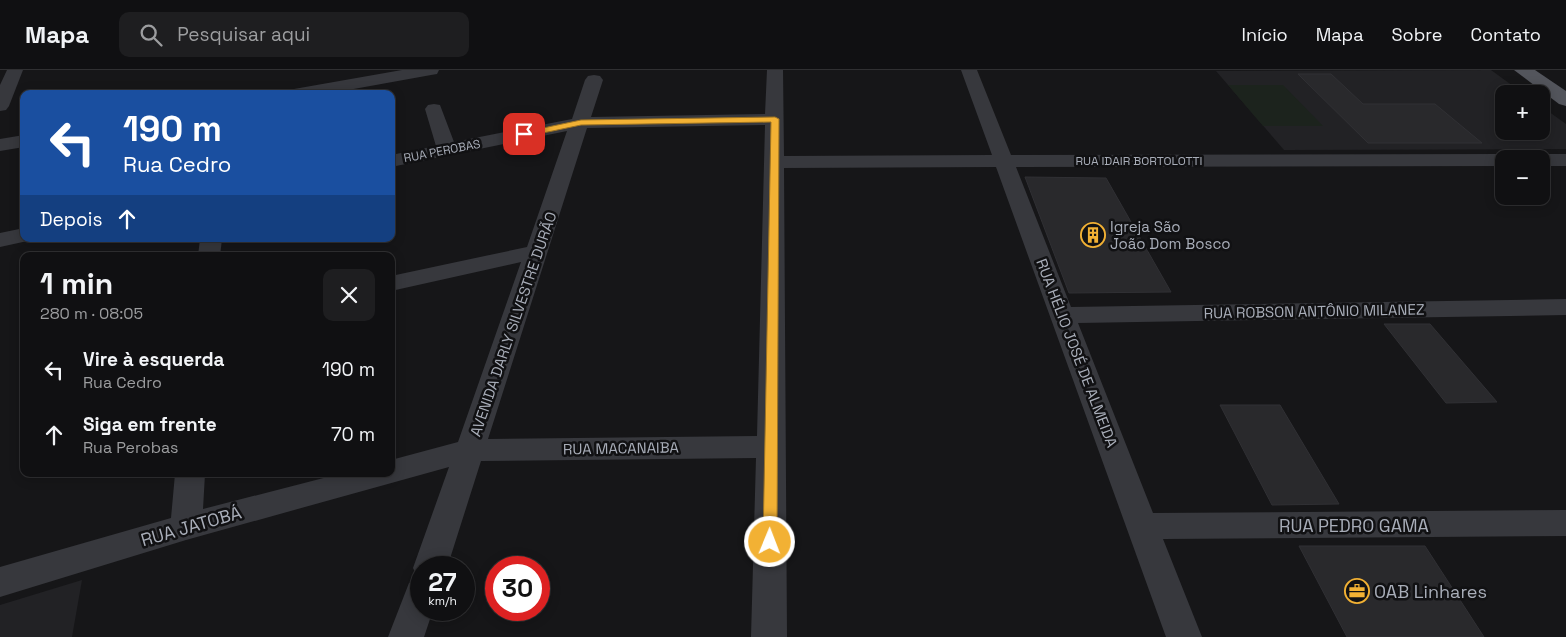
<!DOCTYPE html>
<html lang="pt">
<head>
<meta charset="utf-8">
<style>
	body { margin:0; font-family:"Space Grotesk",sans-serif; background:#1e1e20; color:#f1f3f6; height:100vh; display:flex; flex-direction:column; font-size:19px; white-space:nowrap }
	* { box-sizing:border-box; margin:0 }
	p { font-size:16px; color:#9c9d9f }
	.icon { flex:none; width:28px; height:28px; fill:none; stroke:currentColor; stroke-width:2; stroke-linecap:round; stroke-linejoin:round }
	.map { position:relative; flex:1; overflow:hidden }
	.panel { position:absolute; left:20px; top:182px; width:375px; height:225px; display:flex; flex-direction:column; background:#101012; border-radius:10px; box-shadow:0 2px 12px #0003,0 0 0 1px #303032 }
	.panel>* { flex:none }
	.banner { position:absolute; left:20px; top:20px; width:375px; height:152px; border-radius:10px; box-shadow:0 2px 12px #0003,0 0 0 1px #303032; background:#1a4fa0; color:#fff; overflow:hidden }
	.fabs { position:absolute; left:1495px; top:15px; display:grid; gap:10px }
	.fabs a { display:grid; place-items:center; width:55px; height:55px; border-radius:10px; background:#101012; box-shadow:0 2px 12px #0003,0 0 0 1px #303032; font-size:25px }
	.speed { position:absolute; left:410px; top:486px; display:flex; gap:10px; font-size:25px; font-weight:700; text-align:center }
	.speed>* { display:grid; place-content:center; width:65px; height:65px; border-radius:50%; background:#101012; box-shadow:0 2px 12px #0003,0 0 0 1px #303032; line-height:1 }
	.speed small { font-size:12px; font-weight:400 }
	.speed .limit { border:8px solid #d22; background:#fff; color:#111 }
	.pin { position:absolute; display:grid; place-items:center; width:42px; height:42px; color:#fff; margin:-21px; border-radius:10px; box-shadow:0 2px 8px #0006 }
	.me { position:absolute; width:55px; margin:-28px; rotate:1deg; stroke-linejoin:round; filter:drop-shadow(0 0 4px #0008) }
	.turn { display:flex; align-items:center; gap:18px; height:105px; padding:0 20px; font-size:22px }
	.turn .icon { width:65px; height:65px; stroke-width:2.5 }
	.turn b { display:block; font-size:35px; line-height:42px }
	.then { display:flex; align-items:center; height:48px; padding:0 20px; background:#0003; gap:10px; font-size:19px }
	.round { display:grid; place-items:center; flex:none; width:52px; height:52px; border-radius:10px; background:#1e1e20 }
	.summary { display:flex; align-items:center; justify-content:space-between; height:85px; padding:0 20px }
	h1 { font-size:30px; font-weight:700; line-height:38px }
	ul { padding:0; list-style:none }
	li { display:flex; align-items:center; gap:15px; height:65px; padding:0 20px }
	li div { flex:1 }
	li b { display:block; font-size:19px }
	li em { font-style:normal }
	header { display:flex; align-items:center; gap:30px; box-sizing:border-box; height:70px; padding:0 25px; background:#101012; border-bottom:1px solid #303032 }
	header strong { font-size:24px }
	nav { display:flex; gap:28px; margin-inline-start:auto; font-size:18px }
	.search { width:350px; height:45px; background:#1e1e20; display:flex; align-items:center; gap:12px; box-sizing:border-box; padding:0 18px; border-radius:10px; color:#9c9d9f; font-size:19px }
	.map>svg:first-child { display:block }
	.built { fill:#222225 }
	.green { fill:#1c231d }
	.building { fill:#29292c; stroke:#303034 }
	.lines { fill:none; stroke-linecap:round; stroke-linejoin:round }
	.minor { fill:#37383d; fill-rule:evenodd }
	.major { fill:#53555c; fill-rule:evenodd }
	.route { fill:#f2b134; stroke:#9d7322 }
	.labels { text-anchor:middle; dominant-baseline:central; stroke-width:5; stroke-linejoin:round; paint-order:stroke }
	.far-street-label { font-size:12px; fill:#a8adb8; stroke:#111113 }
	.poi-label { font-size:15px; fill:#a8adb8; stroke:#111113; text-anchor:start }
	.street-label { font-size:15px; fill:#a8adb8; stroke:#111113 }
	.near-street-label { font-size:18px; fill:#a8adb8; stroke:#111113 }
	.near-poi-label { font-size:18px; fill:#a8adb8; stroke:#111113; text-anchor:start }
</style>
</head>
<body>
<header>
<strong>Mapa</strong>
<div class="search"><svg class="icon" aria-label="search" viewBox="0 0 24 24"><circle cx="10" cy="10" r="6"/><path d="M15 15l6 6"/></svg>Pesquisar aqui</div>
<nav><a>Início</a><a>Mapa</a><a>Sobre</a><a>Contato</a></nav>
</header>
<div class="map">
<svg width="1566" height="567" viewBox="0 0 1566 567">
	<rect width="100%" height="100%" fill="#161618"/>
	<g class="built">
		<path d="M1491 0 1524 24H1504V61H1541V36L1566 54V79L1284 80 1216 1Z"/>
		<path d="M82 510 72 567H0V535Z"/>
	</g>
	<path class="green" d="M1228 15H1283L1323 56H1263Z"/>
	<g class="building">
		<path d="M1298 4H1331L1363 34H1435L1482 73H1368Z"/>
		<path d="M1025 107 1106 108 1171 222 1069 223Z"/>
		<path d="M1384 254H1430L1497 332 1446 333Z"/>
		<path d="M1220 335H1280L1339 434 1272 435Z"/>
		<path d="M1299 476H1425L1484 567H1347Z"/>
	</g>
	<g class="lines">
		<g class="minor">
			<path d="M7 0H23L9 36 6 40 0 41V15Z"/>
			<path d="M402 0H439L437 4 431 5 326 24H285L288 20 294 19Z"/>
			<path d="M767 0H783L784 86 992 85 961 0H977L1011 85 1504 84 1511 86 1513 89H1504V96L1016 97 1071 237 1566 229V245L1078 253 1153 443 1566 440V466L1163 469 1202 567H1166L996 97 784 98 787 567H751L756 388 481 391 447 498H421V540H433L424 567H388L409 513 421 509 418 508 413 498 449 397 186 470 0 527V497L171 448 175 404H205L203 439 339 404H391V390L458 372 521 192 391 221V206L527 177 567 61 391 97V85L436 76 425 39 428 35 434 34 440 35 454 72 572 49 585 10 588 6 594 5 600 6 603 10 591 47 765 44ZM765 55 757 366 488 369 587 58Z"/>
			<path d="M24 65V77L0 81V69Z"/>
			<path d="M1541 84H1566V96H1541V89H1532L1534 86Z"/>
			<path d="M24 158V169L32 170 0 177V163Z"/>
			<path d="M200 169H222L220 186H198Z"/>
		</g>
		<path class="major" d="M1514 0H1535L1566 21V36L1559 34Z"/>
	</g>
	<path class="route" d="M775 47 779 49 777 472 775 476 770 478 765 476 763 472 771 52 581 55 524 67 520 64 524 62 581 50Z"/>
	<defs>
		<symbol id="building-ring" viewBox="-11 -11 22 22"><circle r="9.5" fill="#111113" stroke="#f2b134" stroke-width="1.5"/><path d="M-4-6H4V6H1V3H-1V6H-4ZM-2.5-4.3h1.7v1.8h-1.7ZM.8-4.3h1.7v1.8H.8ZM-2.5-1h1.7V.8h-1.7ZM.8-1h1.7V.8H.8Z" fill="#f2b134"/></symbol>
		<symbol id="office-ring" viewBox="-11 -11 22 22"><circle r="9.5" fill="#111113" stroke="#f2b134" stroke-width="1.5"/><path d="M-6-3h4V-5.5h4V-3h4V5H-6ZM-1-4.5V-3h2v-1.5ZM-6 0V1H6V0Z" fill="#f2b134"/></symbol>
	</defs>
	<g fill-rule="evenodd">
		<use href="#building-ring" x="1079" y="151" width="28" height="28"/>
		<use href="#office-ring" x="1343" y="507" width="28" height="28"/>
	</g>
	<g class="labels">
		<g class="far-street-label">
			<text transform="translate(442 81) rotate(-11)">RUA PEROBAS</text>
			<text x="1139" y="91">RUA IDAIR BORTOLOTTI</text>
		</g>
		<g class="poi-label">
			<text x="1110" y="156">Igreja São<tspan x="1110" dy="17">João Dom Bosco</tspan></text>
		</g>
		<g class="street-label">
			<text transform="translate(1314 241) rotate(-1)">RUA ROBSON ANTÔNIO MILANEZ</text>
			<text transform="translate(513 254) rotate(-71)">AVENIDA DARLY SILVESTRE DURÃO</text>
			<text transform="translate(1077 283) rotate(69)">RUA HÉLIO JOSÉ DE ALMEIDA</text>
			<text transform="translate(621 378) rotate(-1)">RUA MACANAIBA</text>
		</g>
		<g class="near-street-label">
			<text x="1354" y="455">RUA PEDRO GAMA</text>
			<text transform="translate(191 456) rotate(-16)">RUA JATOBÁ</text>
		</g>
		<g class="near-poi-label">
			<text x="1374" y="521">OAB Linhares</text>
		</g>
	</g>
</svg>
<div class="fabs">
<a>+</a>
<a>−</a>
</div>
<div class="speed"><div>27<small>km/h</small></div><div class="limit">30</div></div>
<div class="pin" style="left:524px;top:64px;background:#d93025"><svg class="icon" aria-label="arrive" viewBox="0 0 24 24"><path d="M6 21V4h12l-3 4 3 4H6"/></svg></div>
<svg class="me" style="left:770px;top:472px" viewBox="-20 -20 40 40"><circle r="17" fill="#f2b134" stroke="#fff" stroke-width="3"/><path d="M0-11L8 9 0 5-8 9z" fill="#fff"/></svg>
<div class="banner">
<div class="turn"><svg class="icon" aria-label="left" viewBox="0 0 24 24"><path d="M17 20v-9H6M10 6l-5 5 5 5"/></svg><div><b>190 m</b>Rua Cedro</div></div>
<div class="then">Depois<svg class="icon" aria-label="ahead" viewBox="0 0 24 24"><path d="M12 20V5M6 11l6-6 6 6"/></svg></div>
</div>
<section class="panel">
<div class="summary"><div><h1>1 min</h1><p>280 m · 08:05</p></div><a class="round"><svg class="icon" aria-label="close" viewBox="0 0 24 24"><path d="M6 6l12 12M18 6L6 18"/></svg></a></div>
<ul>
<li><svg class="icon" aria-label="left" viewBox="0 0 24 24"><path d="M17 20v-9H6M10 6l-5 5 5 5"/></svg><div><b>Vire à esquerda</b><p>Rua Cedro</p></div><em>190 m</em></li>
<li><svg class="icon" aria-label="ahead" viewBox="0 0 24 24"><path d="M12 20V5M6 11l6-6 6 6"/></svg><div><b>Siga em frente</b><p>Rua Perobas</p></div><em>70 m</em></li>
</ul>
</section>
</div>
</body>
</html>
